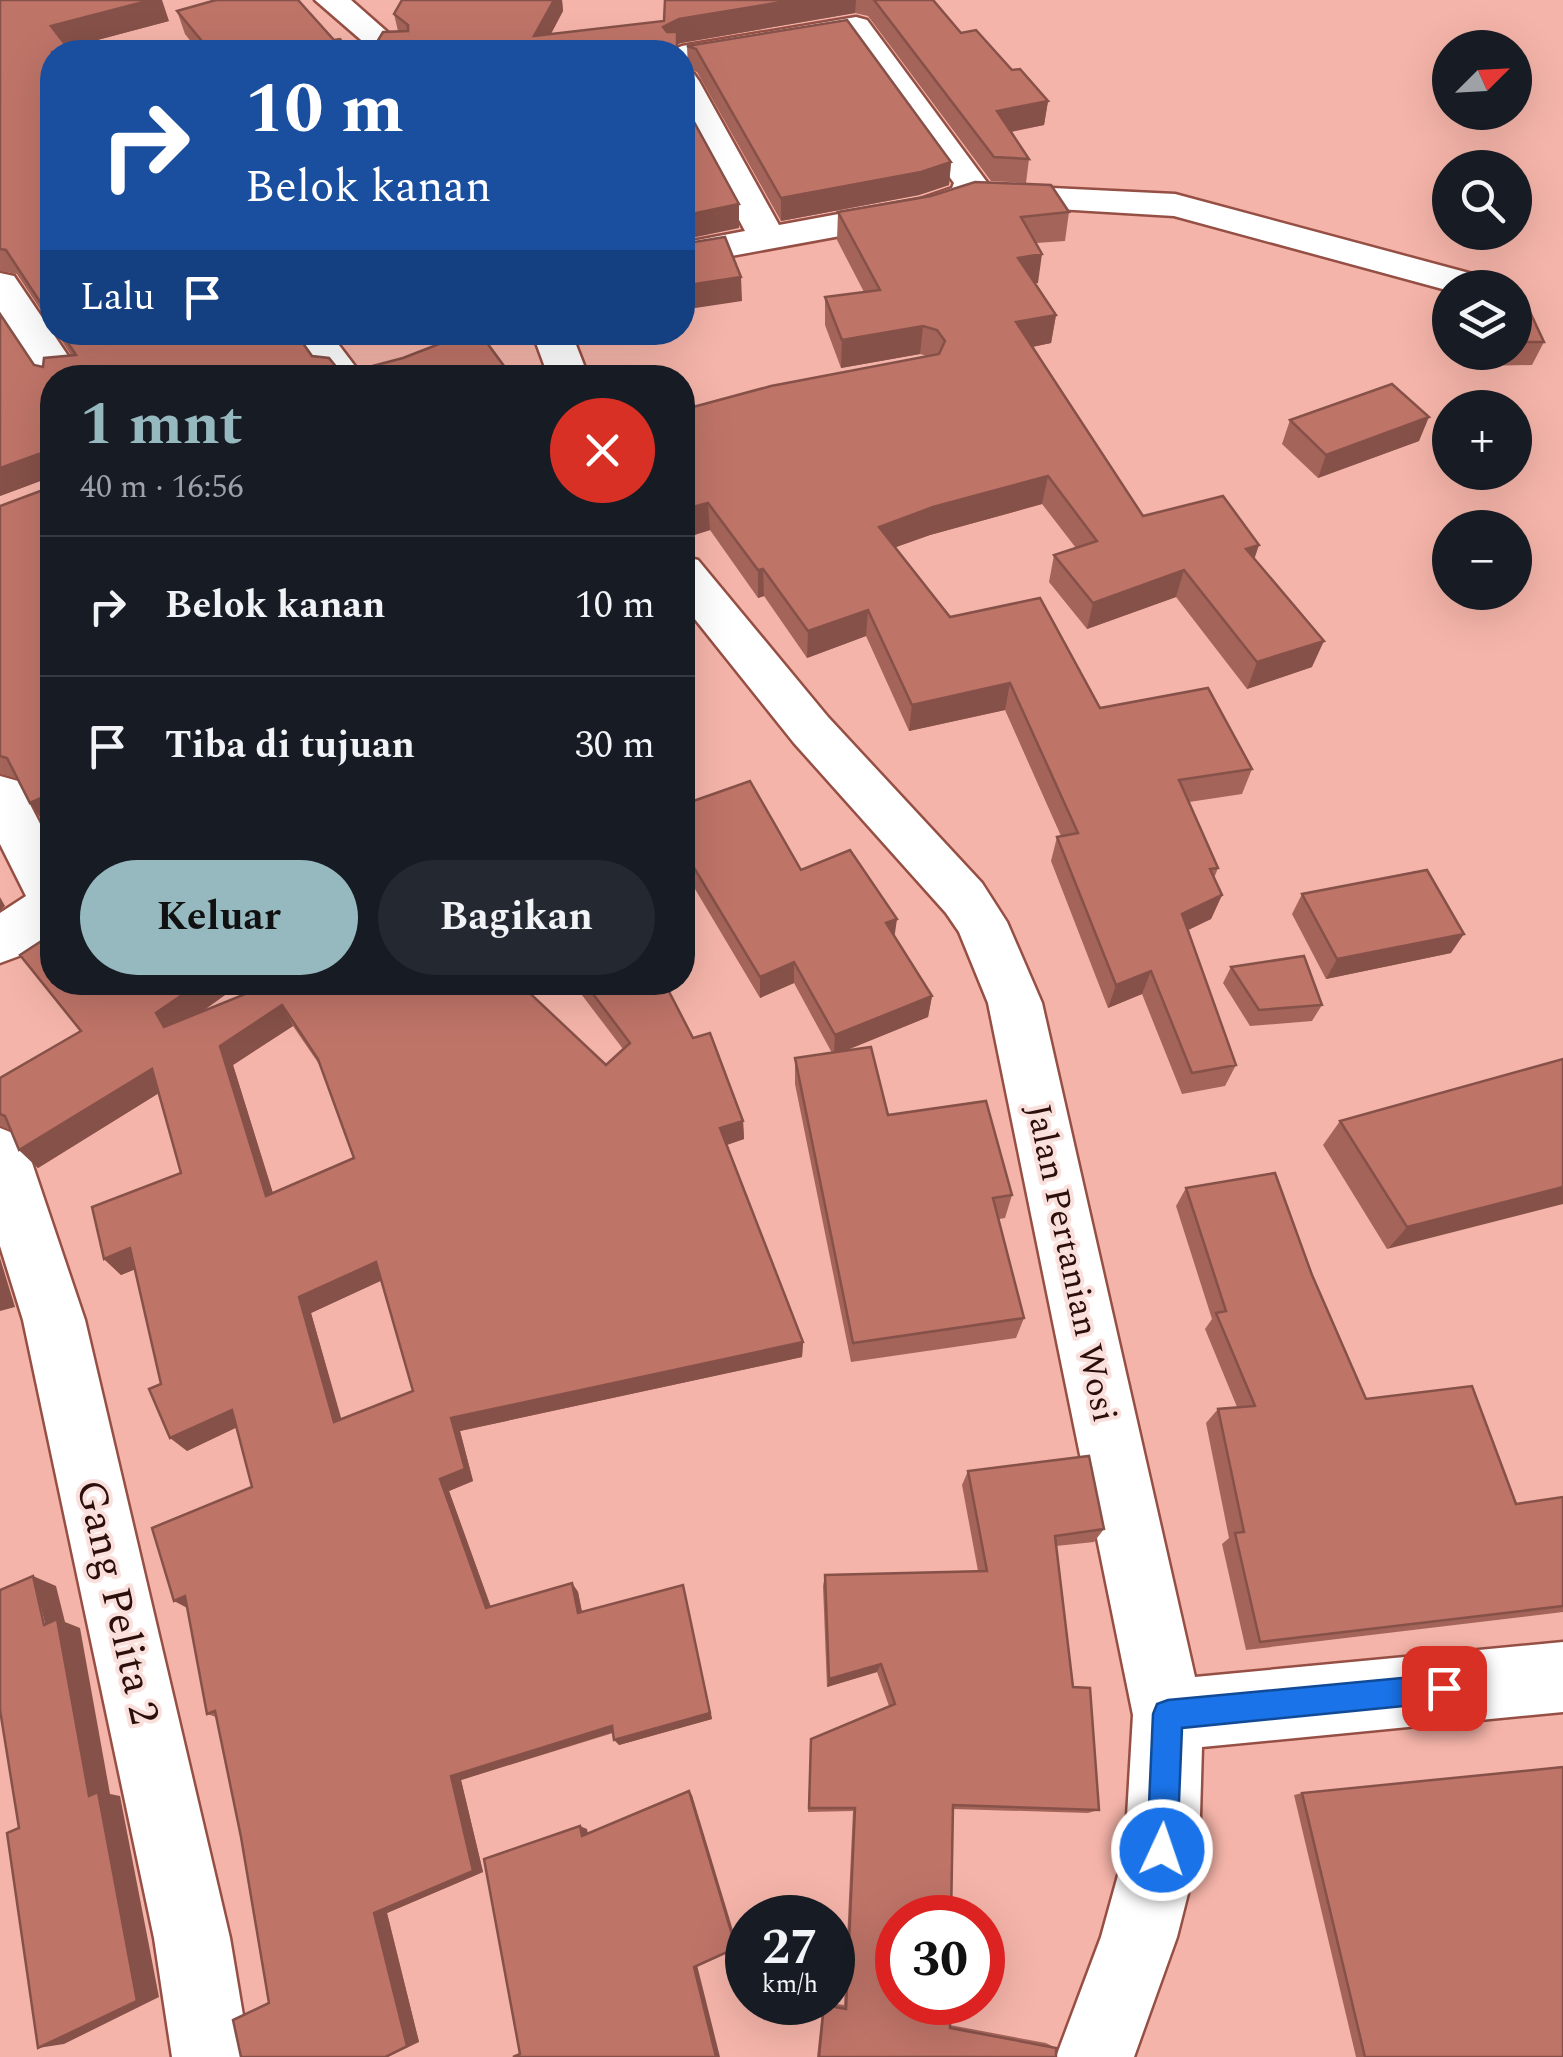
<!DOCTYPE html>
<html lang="id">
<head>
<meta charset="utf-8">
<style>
	body { margin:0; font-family:Spectral,serif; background:#242831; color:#f1f3f6; height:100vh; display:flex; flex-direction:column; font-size:38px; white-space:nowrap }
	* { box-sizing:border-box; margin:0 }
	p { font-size:32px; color:#9ea1a6 }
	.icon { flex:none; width:55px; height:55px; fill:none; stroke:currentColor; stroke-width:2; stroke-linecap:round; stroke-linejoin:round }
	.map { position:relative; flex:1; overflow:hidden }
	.side { position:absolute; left:40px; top:365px; width:655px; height:630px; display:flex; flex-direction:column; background:#171b24; border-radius:40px; box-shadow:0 10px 40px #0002 }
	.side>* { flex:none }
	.hud { position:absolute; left:40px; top:40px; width:655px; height:305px; border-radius:40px; box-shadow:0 10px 40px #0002; background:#1a4fa0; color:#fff; overflow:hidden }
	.needle { width:65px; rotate:66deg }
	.buttons { position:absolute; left:1432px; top:30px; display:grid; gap:20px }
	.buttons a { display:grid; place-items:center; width:100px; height:100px; border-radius:50%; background:#171b24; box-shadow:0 10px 40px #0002; font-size:50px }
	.speed { position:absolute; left:725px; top:1895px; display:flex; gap:20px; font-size:50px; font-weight:700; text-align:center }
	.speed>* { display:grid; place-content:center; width:130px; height:130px; border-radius:50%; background:#171b24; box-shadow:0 10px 40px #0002; line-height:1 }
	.speed small { font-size:25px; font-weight:400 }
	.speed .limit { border:15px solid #d22; background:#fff; color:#111 }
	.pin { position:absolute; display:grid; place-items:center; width:85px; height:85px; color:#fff; margin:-42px; border-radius:20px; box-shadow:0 5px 15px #0006 }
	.me { position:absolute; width:110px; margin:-55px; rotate:3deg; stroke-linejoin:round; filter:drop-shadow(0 0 8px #0008) }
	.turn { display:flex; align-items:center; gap:35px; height:210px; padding:0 40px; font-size:45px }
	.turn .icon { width:130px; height:130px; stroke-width:2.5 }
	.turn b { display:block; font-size:70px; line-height:85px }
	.then { display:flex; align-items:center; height:95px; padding:0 40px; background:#0003; gap:20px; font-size:38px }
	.round { display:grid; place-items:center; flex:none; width:105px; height:105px; border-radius:52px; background:#242831 }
	.headline { display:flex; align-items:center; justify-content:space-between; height:170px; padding:0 40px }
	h1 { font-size:60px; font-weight:700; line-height:75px; color:#96b8bf }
	.action { display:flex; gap:20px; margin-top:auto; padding:20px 40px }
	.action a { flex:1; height:115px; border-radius:60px; background:#96b8bf; color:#111; font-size:40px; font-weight:700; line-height:115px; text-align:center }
	.action a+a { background:#242831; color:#f1f3f6 }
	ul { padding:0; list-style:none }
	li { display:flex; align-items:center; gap:30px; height:140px; padding:0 40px; border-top:2px solid #363941 }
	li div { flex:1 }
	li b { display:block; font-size:38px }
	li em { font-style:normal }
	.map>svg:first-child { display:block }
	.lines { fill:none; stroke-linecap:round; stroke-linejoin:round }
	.minor-casing { stroke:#964f44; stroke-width:5 }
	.minor { fill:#fff; fill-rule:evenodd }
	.wall { fill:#a46459; fill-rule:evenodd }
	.shaded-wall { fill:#865149 }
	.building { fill:#bf7468; stroke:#865149; stroke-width:2.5; fill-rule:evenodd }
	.route { fill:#1a73e8; stroke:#114b97; stroke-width:2.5 }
	.labels { text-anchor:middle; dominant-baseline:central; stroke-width:8; stroke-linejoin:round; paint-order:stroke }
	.street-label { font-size:35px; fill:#2c0f0b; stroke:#fae0dc }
	.near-street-label { font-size:42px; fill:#2c0f0b; stroke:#fae0dc }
</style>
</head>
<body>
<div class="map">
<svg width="1563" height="2057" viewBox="0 0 1563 2057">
	<rect width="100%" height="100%" fill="#f5b4a9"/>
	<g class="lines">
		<defs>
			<g id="minor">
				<path d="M315 0H351L410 52H375Z"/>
				<path d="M856 17 867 20 989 185 1175 194 1495 280 1500 288H1450V291L1174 216 975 204 928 220 682 265V243L745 231 682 113V71L694 74 699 81 779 225 920 199 952 188 954 183 848 38 682 66V52H668L682 46Z"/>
				<path d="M0 273 14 276 83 378H52V388L49 387 0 313Z"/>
				<path d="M289 332H329L364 378H322Z"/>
				<path d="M532 332H571L589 378H549Z"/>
				<path d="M682 556 698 560 828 717 982 883 1007 922 1042 1003 1195 1677 1563 1642V1712L1202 1747 1199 1850 1177 1937 1134 2057H1056L1101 1937 1125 1850 1133 1715 988 1003 959 932 946 913 794 743 682 603Z"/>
				<path d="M0 776 18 781 52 847V933L19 956 0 963V913L26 896 0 844Z"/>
				<path d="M0 1128 20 1136 29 1154 85 1320 230 1938 250 2057H172L154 1938 23 1320 0 1246Z"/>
			</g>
		</defs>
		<use href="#minor" class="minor-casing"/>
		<use href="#minor" class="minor"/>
	</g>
	<g class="wall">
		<path d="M0 0 169 21 52 52V327L17 274 0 271Z"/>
		<path d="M402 0H562L563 11 551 34 664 21 665 0H933L961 33 1012 70 1048 101 1044 125 1011 132 1029 159 1026 183 991 181 868 16 855 13 681 43 678 44V52H371L398 31 394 14Z"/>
		<path d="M177 11 334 40 350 52H199L185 34Z"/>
		<path d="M687 46 951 162 949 185 919 195 781 221 697 72 688 69Z"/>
		<path d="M838 212H1069L1065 241 1036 243 1038 283H1035L1056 315 1051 343 1032 347 1143 516 1255 559 1312 667 1247 689 1176 597 1087 629 1049 582 1054 555 1076 548 1042 504 930 535 895 547 950 617 1100 708 1252 769 1242 794 1189 802 1218 868 1214 878 1222 895 1211 919 1187 930 1236 1065 1225 1086 1182 1094 1142 994 1108 1008 1051 861 1057 837 1061 836 1005 710 909 731 866 636 807 658 764 596 758 598 710 530 691 536 682 520V410L927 356 920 354 841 368 825 325V297L864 292 837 240Z"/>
		<path d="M1515 295 1544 342 1532 365 1480 366 1474 352H1515Z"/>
		<path d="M56 332H295L312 356 342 374 504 366 506 378H52L45 824 30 803 17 778 0 774V506L43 490V480L0 496 34 365 43 367 71 355Z"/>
		<path d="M1290 420 1419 441 1318 478 1282 444Z"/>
		<path d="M682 805 801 870 895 936 932 996 928 1017 845 1051 888 1115 1012 1195 1005 1218 999 1219 1024 1318 1016 1338 851 1362 795 1084V1058L832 1053 794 983 760 998 692 884Z"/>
		<path d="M1302 894 1451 953 1326 979 1292 914Z"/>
		<path d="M1231 967 1322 1005 1312 1021 1250 1026 1223 983Z"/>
		<path d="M52 982H243L201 1012 275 982 606 1065 623 1049 572 982H664L693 1038 743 1121 744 1139 726 1145 803 1342 802 1357 460 1431 473 1481 449 1491 491 1607 572 1583 578 1592 582 1612 685 1594 712 1719 619 1745 613 1733 461 1780 483 1872 387 1913 419 2042 269 2003 241 1837 216 1717 207 1714 252 1487 237 1427 187 1451 161 1384 135 1269 121 1275 104 1259 181 1173 159 1093 38 1168 19 1150 11 1130 0 1126V1078L80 1031ZM293 1026 321 1067 354 1158 273 1193 233 1065ZM382 1280 413 1391 341 1420 311 1313Z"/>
		<path d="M1563 1059 1387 1249 1323 1145 1340 1121Z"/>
		<path d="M1186 1188 1312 1275 1366 1399 1516 1504 1563 1497V1612L1246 1650 1222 1544 1229 1538 1206 1423 1218 1409 1237 1407 1205 1329 1212 1319 1176 1206Z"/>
		<path d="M968 1471 1104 1529 1094 1542 1056 1546 1073 1687 1099 1810 1088 1813 953 1809 950 2025 1046 2043 1056 2048V2057H817L823 2002 844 2005 853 1811 808 1812 811 1739 889 1706 877 1672 827 1687 823 1586 825 1575 978 1571 962 1485Z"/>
		<path d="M1302 1793 1563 2057H1356L1294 1795Z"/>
	</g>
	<g class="shaded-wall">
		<path d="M151 0H162L169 21 60 50 51 26Z"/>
		<path d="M554 0H562L563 11 541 52 534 36Z"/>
		<path d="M794 0H856L855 13 681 43 678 44V52L663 27 679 19Z"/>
		<path d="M479 45 480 52H442Z"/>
		<path d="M1048 101 1044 125 994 135 997 111Z"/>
		<path d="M951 162 949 185 919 195 781 221V198Z"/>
		<path d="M739 204V228L682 240V216Z"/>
		<path d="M1042 254 1038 283 1014 286 1018 258Z"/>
		<path d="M741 277 742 301 682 310V286Z"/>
		<path d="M1056 315 1051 343 1012 351 1016 322Z"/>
		<path d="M923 326 920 354 841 368 842 340Z"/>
		<path d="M504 366 506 378H491L490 371Z"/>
		<path d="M1429 417 1419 441 1318 478 1326 455Z"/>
		<path d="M39 454 51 477 0 496V468Z"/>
		<path d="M1048 476 1042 504 930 535 877 554 879 527 933 507Z"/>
		<path d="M708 503 710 530 691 536 689 508Z"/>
		<path d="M1259 545 1250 572 1246 549Z"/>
		<path d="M763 569 764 596 758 598V570Z"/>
		<path d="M1184 570 1176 597 1087 629 1093 603Z"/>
		<path d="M868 610 866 636 807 658 808 631Z"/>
		<path d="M1324 641 1312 667 1247 689 1257 662Z"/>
		<path d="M1010 683 1005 710 909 731 912 705Z"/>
		<path d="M52 793V821L45 824 30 803Z"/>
		<path d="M690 861 692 884 682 887V864Z"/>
		<path d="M1222 895 1211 919 1172 938 1182 914Z"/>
		<path d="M0 897 5 906 0 911Z"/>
		<path d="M897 919 894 940 886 923Z"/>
		<path d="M1464 934 1451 953 1326 979 1337 959Z"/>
		<path d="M794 962V983L760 998V977Z"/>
		<path d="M1151 971 1142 994 1108 1008 1116 985Z"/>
		<path d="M201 982H243L171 1034 164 1027 156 1013Z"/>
		<path d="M932 996 928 1017 834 1055 835 1035Z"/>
		<path d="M282 1005 293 1026 233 1065 279 1213 266 1196 220 1046Z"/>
		<path d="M152 1069 167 1088 38 1168 19 1150Z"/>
		<path d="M743 1121 744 1139 721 1147 720 1128Z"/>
		<path d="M1563 1187V1204L1387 1249 1407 1227Z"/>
		<path d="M130 1248 146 1265 121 1275 104 1259Z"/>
		<path d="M0 1258 15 1307 0 1311Z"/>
		<path d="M376 1262 387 1278 311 1313 346 1435 334 1422 299 1297Z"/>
		<path d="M803 1342 802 1357 460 1431 473 1481 449 1491 494 1616 486 1608 440 1479 451 1418Z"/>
		<path d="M232 1410 246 1423 187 1451 170 1438Z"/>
		<path d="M33 1576 56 1586 65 1622 80 1628 110 1794 120 1796 159 1997 64 2044 38 2048 89 1796Z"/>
		<path d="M572 1583 578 1592 584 1622 578 1613Z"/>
		<path d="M683 1585 712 1719 619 1745 614 1740Z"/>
		<path d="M185 1596 191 1610 174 1601Z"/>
		<path d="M881 1664 877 1672 827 1687 829 1679Z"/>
		<path d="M612 1726 617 1731 461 1780 483 1872 387 1913 419 2042 388 2057H385L374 1913 451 1776Z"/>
		<path d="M689 1791 692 1795 738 1947 736 1948Z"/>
		<path d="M580 1826 587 1829 589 1839 582 1836Z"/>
		<path d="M697 1965 720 2057H716L694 1967Z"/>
	</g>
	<g class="building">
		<path d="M0 0H151L51 26 71 52H52V320L6 250 0 249Z"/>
		<path d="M216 0H298L334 40 340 39 350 52H211L177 11Z"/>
		<path d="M402 0H554L534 36 664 21 665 0H794L679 19 663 27 667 32H677V52H483L479 45 442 52H371L383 32 408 31V25L394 14Z"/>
		<path d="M874 0H933L961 33 976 30 1012 70 1020 69 1048 101 997 111 1029 159 994 157Z"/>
		<path d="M847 20 951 162 921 172 781 198 696 49 687 46Z"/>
		<path d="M682 100 739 204 682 216Z"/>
		<path d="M975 182 1051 185 1069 212 1021 217 1042 254 1018 258 1056 315 1016 322 1143 516 1223 496 1259 545 1246 549 1324 641 1257 662 1184 570 1093 603 1054 555 1097 541 1048 476 933 507 879 527 950 617 1040 598 1100 708 1208 688 1252 769 1179 780 1218 868 1210 869 1222 895 1182 914 1236 1065 1192 1073 1151 971 1116 985 1057 837 1078 833 1010 683 912 705 868 610 808 631 763 569 758 570 708 503 689 508 682 496V410L771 386 939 354 945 341 937 330 923 326 842 340 825 297 880 290 838 212 931 196Z"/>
		<path d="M725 237 741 277 682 286V244Z"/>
		<path d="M1515 295H1522L1544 342H1515Z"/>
		<path d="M0 314 34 365 43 367 44 358 76 355 61 332H295L312 356 329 358 342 374 403 358 470 332H479L504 366 490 371 496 378H52V793L30 803 7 758 0 756V506L43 490 44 457 39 454 0 468Z"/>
		<path d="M1392 384 1429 417 1326 455 1290 420Z"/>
		<path d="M750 781 801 870 850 850 897 919 886 923 932 996 835 1035 794 962 760 977 690 861 682 864V805Z"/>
		<path d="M1427 870 1464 934 1337 959 1302 894Z"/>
		<path d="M52 934V982H201L156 1013 164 1027 275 982H518L606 1065 630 1043 584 982H664L693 1038 710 1033 743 1121 720 1128 803 1342 451 1418 465 1469 440 1479 486 1608 572 1583 578 1613 683 1585 710 1713 614 1740 612 1726 451 1776 473 1871 374 1913 407 2046 385 2057H241L233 2020 269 2003 241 1837 215 1711 207 1714 185 1596 174 1601 152 1528 252 1487 232 1410 170 1438 149 1389 161 1384 130 1248 104 1259 92 1207 181 1173 152 1069 19 1150 5 1116 0 1114V1078L81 1031 20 955ZM282 1005 318 1059 354 1158 266 1196 220 1046ZM376 1262 413 1391 334 1422 299 1297Z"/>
		<path d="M1304 956 1322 1005 1259 1010 1231 967Z"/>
		<path d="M871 1047 888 1115 986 1101 1012 1195 993 1198 1024 1318 853 1343 795 1058Z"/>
		<path d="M1563 1059V1187L1407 1227 1340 1121Z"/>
		<path d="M1275 1173 1312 1275 1366 1399 1472 1386 1516 1504 1563 1497V1606L1260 1642 1235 1533 1244 1532 1218 1409 1255 1406 1216 1313 1226 1311 1186 1188Z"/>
		<path d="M1089 1456 1104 1529 1055 1536 1073 1687 1090 1688 1099 1810 953 1805 951 1918H898V2002H950V2028L1056 2048V2057H819L824 2005 846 2009 855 1808H809L811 1739 895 1704 881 1664 829 1679 825 1575 987 1571 968 1471Z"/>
		<path d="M33 1576 44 1625 57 1619 89 1796 98 1792 137 2001 38 2048 7 1833 19 1828 0 1710V1590Z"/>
		<path d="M1563 1767V2057H1365L1302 1793Z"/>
		<path d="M689 1791 736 1948 694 1967 716 2057H513L520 2054 484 1859 580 1826 582 1836Z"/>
	</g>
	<path class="route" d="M1444 1674 1455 1678 1459 1688 1455 1698 1444 1702 1182 1728 1177 1850 1173 1861 1162 1865 1151 1861 1147 1850 1153 1714 1157 1704 1168 1700Z"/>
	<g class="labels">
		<g class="street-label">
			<text transform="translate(1071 1263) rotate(78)">Jalan Pertanian Wosi</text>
		</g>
		<g class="near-street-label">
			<text transform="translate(117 1602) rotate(77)">Gang Pelita 2</text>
		</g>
	</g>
</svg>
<div class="buttons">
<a><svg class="needle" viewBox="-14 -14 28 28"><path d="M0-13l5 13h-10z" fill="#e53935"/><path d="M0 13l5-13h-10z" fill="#9ea1a6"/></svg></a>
<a><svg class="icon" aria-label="search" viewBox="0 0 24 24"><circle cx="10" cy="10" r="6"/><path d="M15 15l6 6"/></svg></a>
<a><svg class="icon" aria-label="layers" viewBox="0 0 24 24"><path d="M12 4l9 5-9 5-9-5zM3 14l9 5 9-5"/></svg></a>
<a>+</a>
<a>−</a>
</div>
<div class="speed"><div>27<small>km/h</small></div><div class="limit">30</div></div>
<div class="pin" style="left:1444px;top:1688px;background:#d93025"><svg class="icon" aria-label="arrive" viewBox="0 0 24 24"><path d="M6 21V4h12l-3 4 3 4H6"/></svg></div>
<svg class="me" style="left:1162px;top:1850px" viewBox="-20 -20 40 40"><circle r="17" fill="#1a73e8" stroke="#fff" stroke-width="3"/><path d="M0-11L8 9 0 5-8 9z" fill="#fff"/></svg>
<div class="hud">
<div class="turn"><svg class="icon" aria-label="right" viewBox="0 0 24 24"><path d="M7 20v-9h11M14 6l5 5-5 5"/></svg><div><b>10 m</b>Belok kanan</div></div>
<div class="then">Lalu<svg class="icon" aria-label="arrive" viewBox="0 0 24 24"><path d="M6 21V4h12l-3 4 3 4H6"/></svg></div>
</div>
<section class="side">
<div class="headline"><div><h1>1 mnt</h1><p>40 m · 16:56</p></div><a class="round" style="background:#d93025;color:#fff"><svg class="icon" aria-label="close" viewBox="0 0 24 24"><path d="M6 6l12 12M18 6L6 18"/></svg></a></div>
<ul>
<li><svg class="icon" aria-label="right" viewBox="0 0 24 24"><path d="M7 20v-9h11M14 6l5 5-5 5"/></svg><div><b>Belok kanan</b></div><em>10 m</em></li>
<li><svg class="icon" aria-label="arrive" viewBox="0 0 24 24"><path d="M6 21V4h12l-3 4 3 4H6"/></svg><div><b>Tiba di tujuan</b></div><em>30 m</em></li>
</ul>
<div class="action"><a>Keluar</a><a>Bagikan</a></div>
</section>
</div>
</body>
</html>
